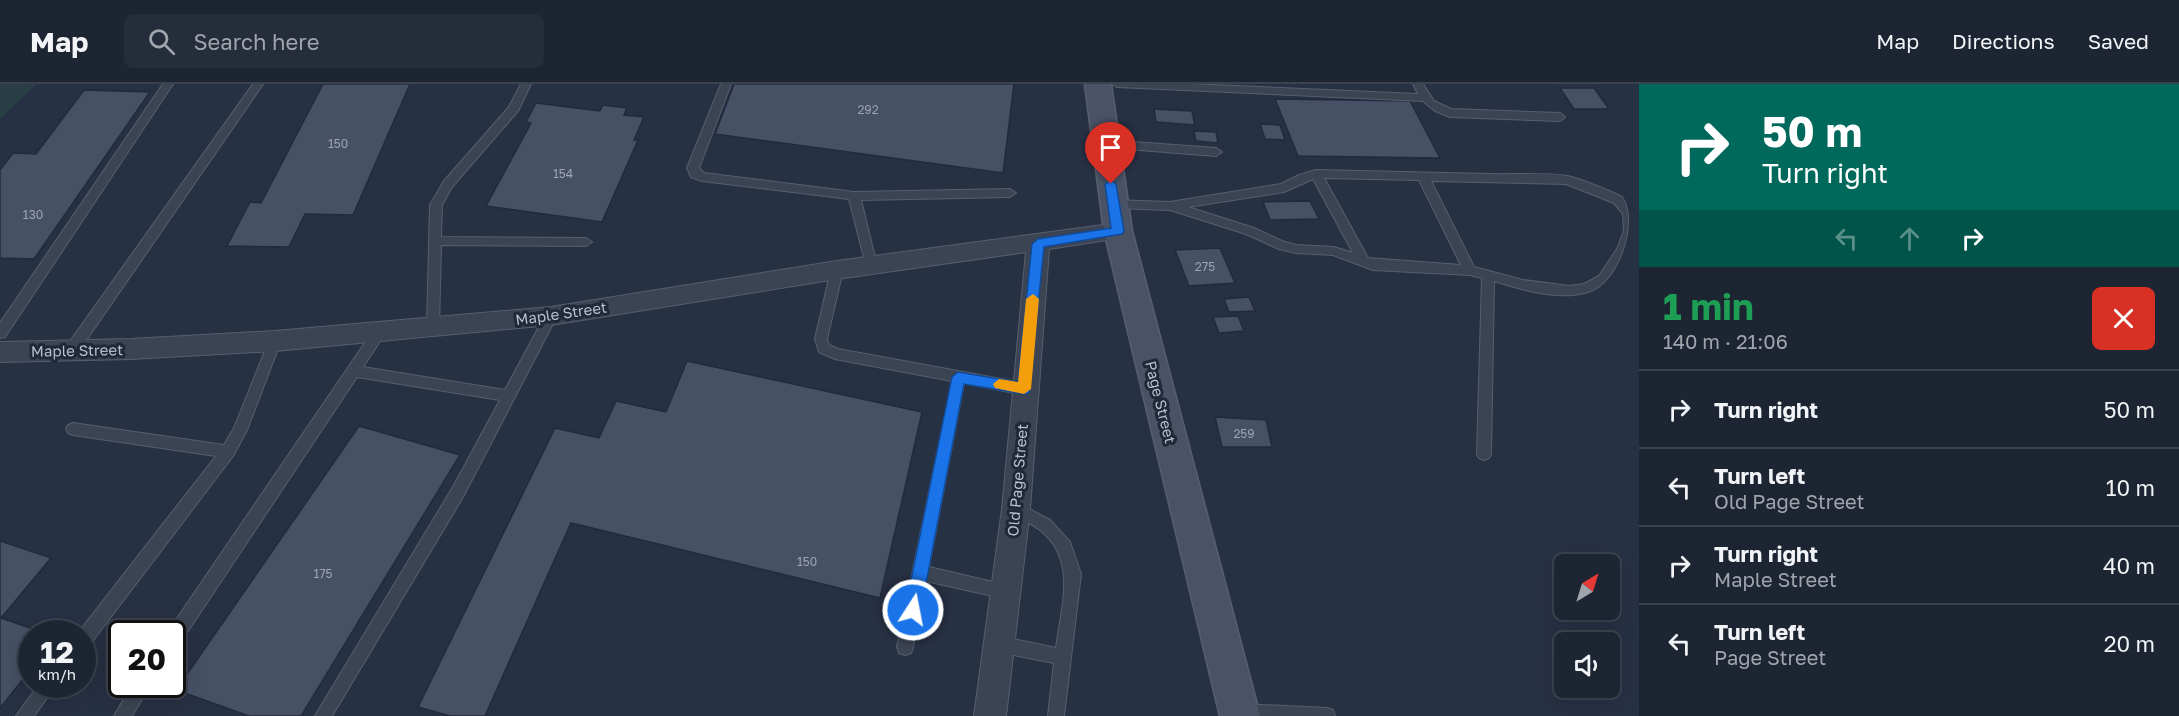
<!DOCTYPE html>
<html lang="en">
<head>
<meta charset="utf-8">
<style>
	body { margin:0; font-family:"Golos Text",sans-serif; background:#252d3b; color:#f1f3f6; height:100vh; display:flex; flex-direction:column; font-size:22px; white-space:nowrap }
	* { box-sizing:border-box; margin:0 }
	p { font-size:20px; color:#a0a5ac }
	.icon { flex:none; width:33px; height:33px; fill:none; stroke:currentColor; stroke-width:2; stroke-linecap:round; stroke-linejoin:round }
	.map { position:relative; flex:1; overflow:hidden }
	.side { display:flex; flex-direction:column; background:#1d2533; width:540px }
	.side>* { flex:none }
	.top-card { background:#00695c; color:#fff; overflow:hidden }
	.needle { width:39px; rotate:38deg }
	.tools { position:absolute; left:1554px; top:470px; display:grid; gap:12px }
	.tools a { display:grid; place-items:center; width:66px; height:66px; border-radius:9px; background:#1d2533; box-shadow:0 6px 24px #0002,0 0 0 2px #3b424e; font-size:30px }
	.speed { position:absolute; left:18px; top:536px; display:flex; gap:12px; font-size:30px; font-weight:700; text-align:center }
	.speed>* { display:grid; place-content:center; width:78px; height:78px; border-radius:50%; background:#1d2533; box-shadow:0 6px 24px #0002,0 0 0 2px #3b424e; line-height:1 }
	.speed small { font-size:15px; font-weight:400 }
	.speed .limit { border:3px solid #111; border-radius:9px; background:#fff; color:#111 }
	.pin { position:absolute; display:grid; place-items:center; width:51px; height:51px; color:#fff; margin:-62px -26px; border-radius:50% 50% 50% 0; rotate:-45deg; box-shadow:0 0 6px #0007 }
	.pin .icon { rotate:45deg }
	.me { position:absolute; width:66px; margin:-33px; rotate:11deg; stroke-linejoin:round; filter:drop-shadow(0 0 4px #0008) }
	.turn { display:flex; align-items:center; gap:21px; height:126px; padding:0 24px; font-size:27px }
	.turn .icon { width:78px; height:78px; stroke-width:2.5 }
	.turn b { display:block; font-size:42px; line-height:51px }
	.lanes { display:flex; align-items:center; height:57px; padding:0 24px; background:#0003; justify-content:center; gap:30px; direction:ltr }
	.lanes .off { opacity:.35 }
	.round { display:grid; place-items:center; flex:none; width:63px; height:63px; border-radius:9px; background:#252d3b }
	.headline { display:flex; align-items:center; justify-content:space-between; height:102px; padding:0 24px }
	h1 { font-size:36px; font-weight:700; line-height:45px; color:#1e9e55 }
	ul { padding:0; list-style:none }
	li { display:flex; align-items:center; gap:18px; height:78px; padding:0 24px; border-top:2px solid #3b424e }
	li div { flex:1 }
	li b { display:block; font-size:22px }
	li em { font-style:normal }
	header { display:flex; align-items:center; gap:36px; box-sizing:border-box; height:84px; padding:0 30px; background:#1d2533; border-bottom:2px solid #3b424e }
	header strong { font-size:28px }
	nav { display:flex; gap:33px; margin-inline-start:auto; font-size:21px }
	.search { width:420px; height:54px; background:#252d3b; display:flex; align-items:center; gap:15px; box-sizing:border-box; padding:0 21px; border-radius:9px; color:#a0a5ac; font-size:22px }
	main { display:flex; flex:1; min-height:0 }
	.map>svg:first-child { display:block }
	.green { fill:#293f45 }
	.building { fill:#465166; stroke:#222b3b; stroke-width:1.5 }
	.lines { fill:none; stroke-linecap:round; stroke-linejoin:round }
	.lane-casing { stroke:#575f6e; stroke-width:2 }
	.street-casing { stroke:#575f6e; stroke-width:2 }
	.secondary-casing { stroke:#575f6e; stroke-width:3 }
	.lane { fill:#3c4453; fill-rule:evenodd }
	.street { fill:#3c4453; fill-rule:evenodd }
	.secondary { fill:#4a5266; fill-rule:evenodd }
	.route { fill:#1a73e8; stroke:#114b97; stroke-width:1.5 }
	.slow { fill:#f59e0b }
	.labels { text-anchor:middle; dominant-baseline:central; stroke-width:6; stroke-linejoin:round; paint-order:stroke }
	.number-label { font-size:12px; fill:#9ca4b3 }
	.street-label { font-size:15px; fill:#b9bfcd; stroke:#202939 }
</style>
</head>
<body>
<header>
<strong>Map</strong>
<div class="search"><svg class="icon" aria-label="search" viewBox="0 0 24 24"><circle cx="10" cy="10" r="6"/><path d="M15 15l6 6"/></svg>Search here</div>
<nav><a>Map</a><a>Directions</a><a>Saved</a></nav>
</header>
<main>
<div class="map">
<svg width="1639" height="632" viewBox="0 0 1639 632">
	<rect width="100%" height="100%" fill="#273144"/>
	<path class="green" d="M0 0H36L0 35Z"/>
	<g class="building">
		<path d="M323 0H410L353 131 305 130 289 163 227 162 250 118 261 119Z"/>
		<path d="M734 0H1014L1003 89 715 50Z"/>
		<path d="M1560 4H1594L1609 25H1574Z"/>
		<path d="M84 6 150 8 34 175 0 174V86L13 69 36 70Z"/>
		<path d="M1275 15 1410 17 1440 74 1298 72Z"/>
		<path d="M536 19 600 27 603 21 627 24 624 31 644 33 634 56H638L602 138 486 122 531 39 526 38Z"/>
		<path d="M1154 25 1192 27 1195 41 1156 38Z"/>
		<path d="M1260 40 1280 41 1285 56 1265 55Z"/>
		<path d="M1194 47 1216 48 1218 59 1196 57Z"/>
		<path d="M1310 117 1319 135 1270 136 1263 118Z"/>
		<path d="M1220 164 1235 199 1189 202 1175 166Z"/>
		<path d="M1249 213 1255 227 1229 228 1224 215Z"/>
		<path d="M1238 232 1244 247 1219 249 1213 233Z"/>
		<path d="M687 277 922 328 880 514 571 439 485 632H450L418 623 555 344 599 354 616 317 666 328Z"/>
		<path d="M1215 333 1266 336 1272 363H1222Z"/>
		<path d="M359 342 460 371 301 632H249L176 606Z"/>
		<path d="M0 457 51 474 1 534 45 549H32V584L0 624Z"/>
	</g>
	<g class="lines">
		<defs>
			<g id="lane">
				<path d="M163 0H173L5 253 0 254V239Z"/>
				<path d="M253 0H263L76 271H66L64 267 66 263Z"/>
				<path d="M521 0H531L518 27 452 103 442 121 441 153 586 154 592 158 586 162 441 161 439 244 438 248H428L427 244 430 121 444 97 509 23Z"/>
				<path d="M721 0H731L699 84 704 89 854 108 1010 105 1016 109 1010 113 861 116 877 182 875 185H867L849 115 702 97 691 93 687 84Z"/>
				<path d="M1112 0H1191L1418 10 1413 0H1423L1434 17 1451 25 1560 29 1565 33 1560 37 1450 33 1435 27 1423 17 1117 3Z"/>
				<path d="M1105 56 1216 64 1222 68 1216 72 1101 63 1100 60Z"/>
				<path d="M1316 86C1374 87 1432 89 1490 90 1515 91 1542 88 1567 92 1576 93 1616 109 1622 113 1639 137 1618 200 1588 208 1558 217 1523 206 1494 197L1491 370 1489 374 1484 376 1479 374 1477 370 1482 194 1470 191 1373 186 1333 171 1296 169 1279 165 1246 150 1170 126 1113 124 1107 120 1113 116 1170 118 1281 100 1299 91ZM1324 94 1419 96 1461 181 1368 174ZM1313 95 1353 169 1334 163 1296 161 1282 157 1254 144 1188 123 1284 108ZM1431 97 1566 100 1614 119 1623 130 1624 147 1617 165 1599 192 1584 200 1569 202 1523 196 1474 183Z"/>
				<path d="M837 181 843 186 827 255 829 261 838 265 1024 299 1029 301 1031 305 1029 309 1024 311 964 299 929 483 1006 501 1011 503 1014 508 1011 513 1006 515 926 497 913 563 911 569 905 571 899 569 897 563 952 297 835 275 819 268 815 255 831 186Z"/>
				<path d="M551 227 557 232 463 413 332 632H315L453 403 500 316 357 293 178 562 172 564V549H167L375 244 380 243 386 248 363 283 505 306 547 228Z"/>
				<path d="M275 252 281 257 247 346 233 372 88 563 82 565V549H78L216 372 73 351 68 349 66 345 68 341 73 339 224 361 234 344 269 257Z"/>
				<path d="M1016 418 1050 436 1070 458 1081 490 1064 632H1048L1054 579 999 568 993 566 991 560 993 554 999 552 1056 564C1061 523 1078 476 1040 446 1031 439 1020 435 1011 430L1009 425 1011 420Z"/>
				<path d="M39 600H57L34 632H16Z"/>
				<path d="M133 600H151L132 632H114Z"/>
				<path d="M1241 620 1327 624 1333 626 1335 632H1234L1233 628 1235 622Z"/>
			</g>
			<path id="street" d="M1118 139 1126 141 1129 147 1126 153 1049 165 1030 425 1006 632H974L1002 425 1026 168 837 195 551 241 275 267 131 275 0 278V258L131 255 275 247 551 223 837 177Z"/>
			<path id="secondary" d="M1085 0H1111L1132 147 1260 632H1220L1104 147Z"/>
		</defs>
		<use href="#lane" class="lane-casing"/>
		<use href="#street" class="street-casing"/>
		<use href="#secondary" class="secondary-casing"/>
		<use href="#lane" class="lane"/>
		<use href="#street" class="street"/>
		<use href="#secondary" class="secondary"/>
	</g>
	<path class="route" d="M1111 96 1116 100 1124 147 1122 150 1044 163 1029 309 1024 310 964 300 921 526 918 531 913 533 907 531 905 526 952 293 958 288 1018 298 1032 160 1038 155 1111 144 1105 100Z"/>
	<path class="slow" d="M1033 210 1039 215 1031 305 1024 310 995 304 993 300 999 295 1018 298 1026 215Z"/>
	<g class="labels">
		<g class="number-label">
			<text x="868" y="25">292</text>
			<text x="338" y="59">150</text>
			<text x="563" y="89">154</text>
			<text x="33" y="130">130</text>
			<text x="1205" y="182">275</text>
			<text x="1244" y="349">259</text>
			<text x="807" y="477">150</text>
			<text x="323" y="489">175</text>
		</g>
		<g class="street-label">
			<text transform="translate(561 229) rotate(-8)">Maple Street</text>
			<text transform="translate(77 266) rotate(-1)">Maple Street</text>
			<text transform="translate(1161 318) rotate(76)">Page Street</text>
			<text transform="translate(1017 396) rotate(-85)">Old Page Street</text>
		</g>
	</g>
</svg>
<div class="tools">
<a><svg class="needle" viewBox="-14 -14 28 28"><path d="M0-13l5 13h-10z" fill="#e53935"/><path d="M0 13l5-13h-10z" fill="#a0a5ac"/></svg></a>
<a><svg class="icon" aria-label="sound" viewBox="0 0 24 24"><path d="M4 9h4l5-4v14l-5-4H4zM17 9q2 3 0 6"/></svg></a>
</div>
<div class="speed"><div>12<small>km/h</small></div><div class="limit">20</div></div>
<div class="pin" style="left:1111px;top:100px;background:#d93025"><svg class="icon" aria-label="arrive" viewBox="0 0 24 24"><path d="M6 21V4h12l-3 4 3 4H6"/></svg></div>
<svg class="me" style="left:913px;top:526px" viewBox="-20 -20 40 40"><circle r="17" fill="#1a73e8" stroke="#fff" stroke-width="3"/><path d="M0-11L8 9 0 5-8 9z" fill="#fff"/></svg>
</div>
<section class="side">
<div class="top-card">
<div class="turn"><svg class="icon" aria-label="right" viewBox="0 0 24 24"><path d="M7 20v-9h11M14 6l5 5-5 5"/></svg><div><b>50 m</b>Turn right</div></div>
<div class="lanes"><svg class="icon off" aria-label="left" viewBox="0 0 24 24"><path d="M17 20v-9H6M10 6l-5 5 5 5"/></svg><svg class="icon off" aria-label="ahead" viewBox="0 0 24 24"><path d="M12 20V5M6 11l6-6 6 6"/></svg><svg class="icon" aria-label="right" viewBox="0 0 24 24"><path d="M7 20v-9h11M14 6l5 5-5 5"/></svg></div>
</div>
<div class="headline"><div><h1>1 min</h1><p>140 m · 21:06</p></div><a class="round" style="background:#d93025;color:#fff"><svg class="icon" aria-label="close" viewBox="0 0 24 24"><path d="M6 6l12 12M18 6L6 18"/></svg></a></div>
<ul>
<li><svg class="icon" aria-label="right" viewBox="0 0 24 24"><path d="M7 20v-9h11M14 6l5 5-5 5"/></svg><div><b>Turn right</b></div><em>50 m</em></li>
<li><svg class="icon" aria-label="left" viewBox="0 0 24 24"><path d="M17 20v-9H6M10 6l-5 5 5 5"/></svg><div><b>Turn left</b><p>Old Page Street</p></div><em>10 m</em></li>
<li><svg class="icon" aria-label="right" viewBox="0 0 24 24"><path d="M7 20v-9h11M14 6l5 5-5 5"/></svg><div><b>Turn right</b><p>Maple Street</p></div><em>40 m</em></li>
<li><svg class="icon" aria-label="left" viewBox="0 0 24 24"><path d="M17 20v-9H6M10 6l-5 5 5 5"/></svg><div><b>Turn left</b><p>Page Street</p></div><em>20 m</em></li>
</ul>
</section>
</main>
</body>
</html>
